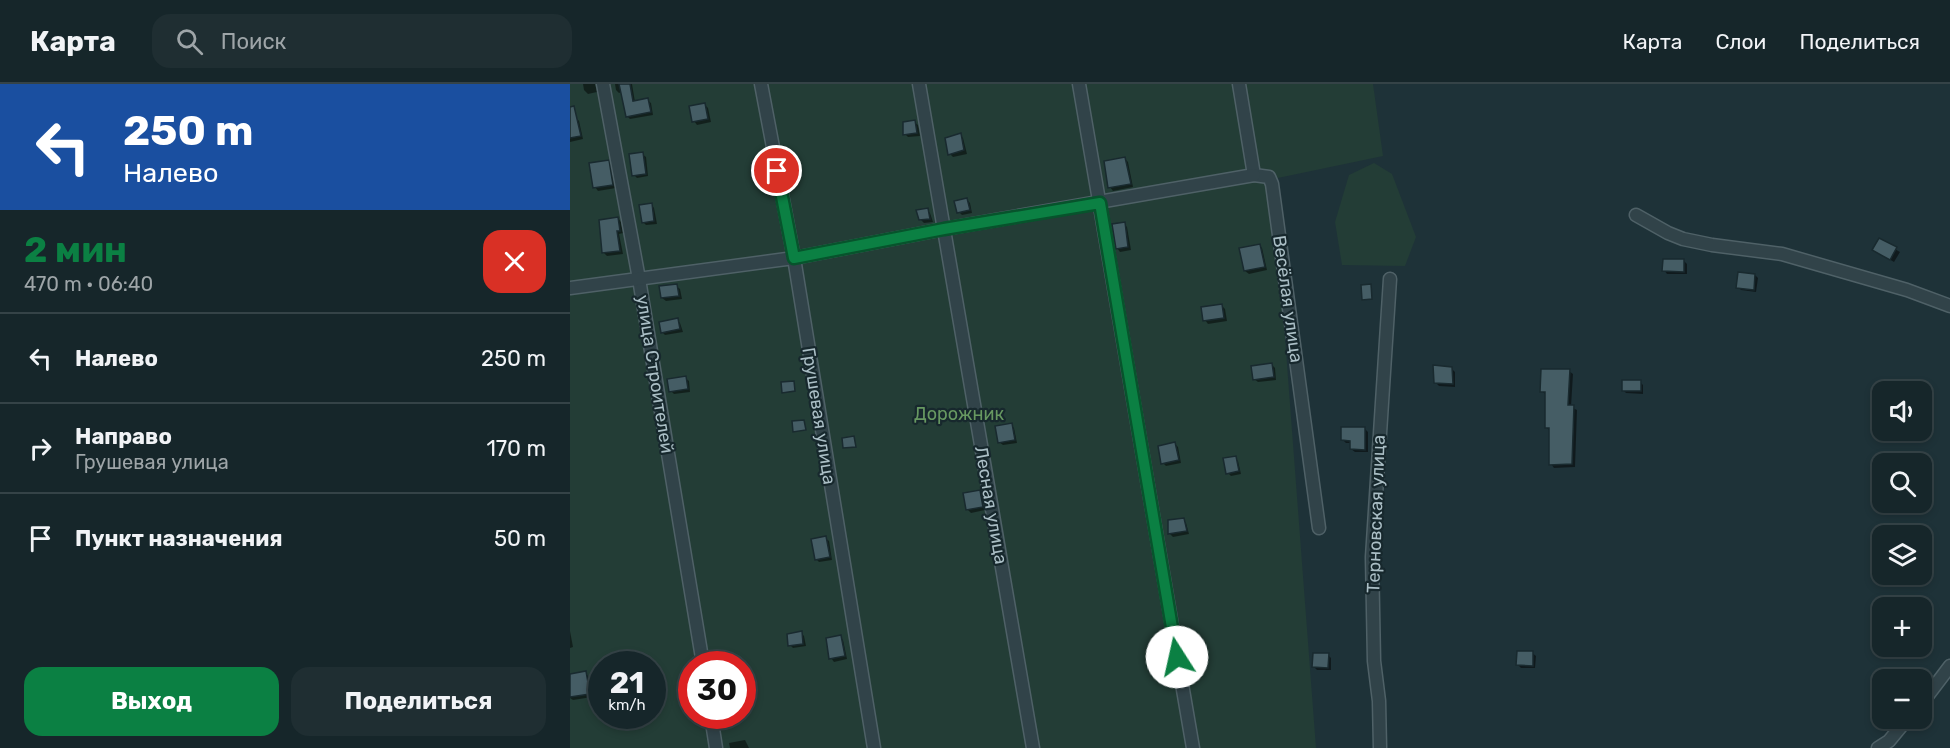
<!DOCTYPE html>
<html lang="ru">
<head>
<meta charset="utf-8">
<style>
	body { margin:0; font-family:Rubik,sans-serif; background:#1f2e32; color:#f1f3f6; height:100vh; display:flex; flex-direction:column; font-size:22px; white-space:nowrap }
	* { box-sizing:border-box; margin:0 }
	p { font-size:20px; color:#9ea5a8 }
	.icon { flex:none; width:33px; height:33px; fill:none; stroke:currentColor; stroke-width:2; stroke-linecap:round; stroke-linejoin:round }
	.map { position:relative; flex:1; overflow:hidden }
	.side { display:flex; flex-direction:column; background:#16262a; width:570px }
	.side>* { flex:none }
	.hud { background:#1a4fa0; color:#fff; overflow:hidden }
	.controls { position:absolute; left:1302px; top:297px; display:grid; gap:12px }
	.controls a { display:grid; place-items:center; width:60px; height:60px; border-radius:12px; background:#16262a; box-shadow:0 3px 9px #0003,0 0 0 2px #354347; font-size:30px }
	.speed { position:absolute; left:18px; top:567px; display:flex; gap:12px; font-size:30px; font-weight:700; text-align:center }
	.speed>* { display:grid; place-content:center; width:78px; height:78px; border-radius:50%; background:#16262a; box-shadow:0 3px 9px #0003,0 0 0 2px #354347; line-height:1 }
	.speed small { font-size:15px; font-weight:400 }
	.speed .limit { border:9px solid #d22; background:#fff; color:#111 }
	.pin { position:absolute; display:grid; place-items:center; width:51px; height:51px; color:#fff; margin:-26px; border:3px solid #fff; border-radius:50%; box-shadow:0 2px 6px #0007 }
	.me { position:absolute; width:66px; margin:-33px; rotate:350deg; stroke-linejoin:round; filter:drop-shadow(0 0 4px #0008) }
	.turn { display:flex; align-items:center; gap:21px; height:126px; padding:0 24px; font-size:27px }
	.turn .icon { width:78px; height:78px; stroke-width:2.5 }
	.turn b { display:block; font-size:42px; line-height:51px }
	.round { display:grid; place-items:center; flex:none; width:63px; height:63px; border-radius:18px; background:#1f2e32 }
	.summary { display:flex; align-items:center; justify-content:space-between; height:102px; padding:0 24px }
	h1 { font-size:36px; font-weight:700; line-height:45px; color:#0b8043 }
	.primary-button { display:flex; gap:12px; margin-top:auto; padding:12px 24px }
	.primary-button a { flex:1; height:69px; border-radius:18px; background:#0b8043; color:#fff; font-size:24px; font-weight:700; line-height:69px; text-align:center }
	.primary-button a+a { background:#1f2e32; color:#f1f3f6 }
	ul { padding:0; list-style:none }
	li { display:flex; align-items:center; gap:18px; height:90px; padding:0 24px; border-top:2px solid #354347 }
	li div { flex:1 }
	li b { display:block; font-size:22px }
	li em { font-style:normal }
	header { display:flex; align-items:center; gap:36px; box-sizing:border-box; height:84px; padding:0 30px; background:#16262a; border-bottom:2px solid #354347 }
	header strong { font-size:28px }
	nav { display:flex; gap:33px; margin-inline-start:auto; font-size:21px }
	.search { width:420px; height:54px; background:#1f2e32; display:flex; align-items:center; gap:15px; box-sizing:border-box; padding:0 21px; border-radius:18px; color:#9ea5a8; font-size:22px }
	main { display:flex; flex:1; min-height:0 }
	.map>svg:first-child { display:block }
	.green { fill:#233d36; fill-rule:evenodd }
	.shadow { fill:#0007 }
	.building { fill:#455d65; stroke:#192a2f; stroke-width:1.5 }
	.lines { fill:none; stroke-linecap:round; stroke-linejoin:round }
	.minor-casing { stroke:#4f6167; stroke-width:15 }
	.minor { stroke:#314349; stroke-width:12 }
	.route-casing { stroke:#07532c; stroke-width:15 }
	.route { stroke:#0b8043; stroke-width:10 }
	.labels { text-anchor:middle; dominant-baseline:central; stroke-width:4.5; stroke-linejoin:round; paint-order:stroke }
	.street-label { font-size:18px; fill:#abbfc6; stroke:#17282d }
	.park-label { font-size:18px; fill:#679861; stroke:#17282d }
</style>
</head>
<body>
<header>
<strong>Карта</strong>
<div class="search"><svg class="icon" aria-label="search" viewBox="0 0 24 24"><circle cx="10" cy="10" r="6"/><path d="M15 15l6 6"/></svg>Поиск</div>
<nav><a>Карта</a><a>Слои</a><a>Поделиться</a></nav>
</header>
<main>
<section class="side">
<div class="hud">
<div class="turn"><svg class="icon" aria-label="left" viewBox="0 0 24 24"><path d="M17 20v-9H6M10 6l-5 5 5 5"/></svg><div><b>250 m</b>Налево</div></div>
</div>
<div class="summary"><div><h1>2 мин</h1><p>470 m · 06:40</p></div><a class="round" style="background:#d93025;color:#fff"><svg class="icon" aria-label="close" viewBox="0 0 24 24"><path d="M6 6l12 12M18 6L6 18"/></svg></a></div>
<ul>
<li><svg class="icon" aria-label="left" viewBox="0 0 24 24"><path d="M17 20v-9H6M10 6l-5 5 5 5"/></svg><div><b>Налево</b></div><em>250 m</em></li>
<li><svg class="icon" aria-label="right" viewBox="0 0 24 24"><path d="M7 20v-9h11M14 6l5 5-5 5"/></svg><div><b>Направо</b><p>Грушевая улица</p></div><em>170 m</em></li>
<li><svg class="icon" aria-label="arrive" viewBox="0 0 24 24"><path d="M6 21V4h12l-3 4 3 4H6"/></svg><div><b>Пункт назначения</b></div><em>50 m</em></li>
</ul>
<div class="primary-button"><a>Выход</a><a>Поделиться</a></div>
</section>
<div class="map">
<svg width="1380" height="664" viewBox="0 0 1380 664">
	<rect width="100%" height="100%" fill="#1e3238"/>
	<g class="green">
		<path d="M0 0H803L813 72 703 95 746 664H0ZM32 580H82V632H32ZM122 580H172V632H122Z"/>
		<path d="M804 79 822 90 846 153 835 182 772 181 765 138 779 91Z"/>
	</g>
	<g class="shadow">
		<path d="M13 0H25L27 8 18 10 14 6Z"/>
		<path d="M45 0H62L65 18 77 16 81 19 83 31 60 35 57 32 52 8 49 9 46 6Z"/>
		<path d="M135 21 138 24 141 38 127 41 124 37Z"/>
		<path d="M6 34 9 37 13 55 0 58V35Z"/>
		<path d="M344 38 348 41 350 52 338 53 335 50Z"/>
		<path d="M390 51 393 54 397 70 383 73 380 70Z"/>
		<path d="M72 70 76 73 78 92 67 94 64 91Z"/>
		<path d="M555 75 558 78 563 103 543 107 540 103Z"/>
		<path d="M38 77 41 81 46 104 28 107 25 103Z"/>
		<path d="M397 116 400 119 402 129 392 131 389 128Z"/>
		<path d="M81 120 84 124 87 140 76 141 73 138Z"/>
		<path d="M357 126 360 129 363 138 354 139 351 136Z"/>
		<path d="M48 134 51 138 53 149 49 150 53 170 37 172 34 169Z"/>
		<path d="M554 140 557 143 561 166 550 168 547 164Z"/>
		<path d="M1309 156 1330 168 1324 178 1304 166Z"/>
		<path d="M689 161 692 164 697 186 679 190 675 187Z"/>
		<path d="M1114 177 1117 180V190H1097L1094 186Z"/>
		<path d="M1185 191 1188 194 1186 208 1171 206 1168 203Z"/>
		<path d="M106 202 110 205 112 215 96 217 92 214Z"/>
		<path d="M652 222 655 225 657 237 638 240 635 236Z"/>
		<path d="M107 236 110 239 113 248 95 251 92 248Z"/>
		<path d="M702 281 705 284 706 296 688 298 684 295Z"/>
		<path d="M881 284 885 288V303L869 302 865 298Z"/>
		<path d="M999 287 1003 290 1001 323 1007 326 1005 383 984 384 981 380 980 347 976 343 975 310 972 307Z"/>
		<path d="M115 294 119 297 120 308 104 310 101 307Z"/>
		<path d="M1070 298 1073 301V310L1056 309 1053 306Z"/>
		<path d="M441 341 444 344 447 359 433 361 429 358Z"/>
		<path d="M795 345 798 348V368H785L781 365V359H776L773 356Z"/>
		<path d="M605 360 608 363 611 379 596 382 593 379Z"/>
		<path d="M665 374 668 377 671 390 661 392 658 389Z"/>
		<path d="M409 408 412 411 415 426 401 429 397 425Z"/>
		<path d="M613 436 616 439 619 450 603 453 600 450Z"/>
		<path d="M255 454 259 457 262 476 249 478 246 475Z"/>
		<path d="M0 547 3 563 0 564Z"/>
		<path d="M231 549 234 552 236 562 223 564 220 561Z"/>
		<path d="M270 553 273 556 277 575 264 578 261 574Z"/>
		<path d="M962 569 966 572 965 584H951L948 581Z"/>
		<path d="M758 571 761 574V586H747L744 583Z"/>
		<path d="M167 575 171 580H150L149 578Z"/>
		<path d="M15 589 18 592 22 613 3 616 0 614V591Z"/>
		<path d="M175 656 179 664H160L159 659Z"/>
	</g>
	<g class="building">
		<path d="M49 0H60L63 17 78 14 81 28 56 33Z"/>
		<path d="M135 19 138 35 122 38 119 22Z"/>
		<path d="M4 22 11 52 0 54V23Z"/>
		<path d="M345 36 347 49 333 51V38Z"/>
		<path d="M391 49 394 66 378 71 375 54Z"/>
		<path d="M73 68 76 90 62 92 59 70Z"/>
		<path d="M555 73 561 100 538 104 534 77Z"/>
		<path d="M39 76 43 101 23 104 19 79Z"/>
		<path d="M397 114 400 126 387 129 384 117Z"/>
		<path d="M82 119 84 137 72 139 69 121Z"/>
		<path d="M358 124 360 135 349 136 346 126Z"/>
		<path d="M48 133 50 147H47L50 167 32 169 29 136Z"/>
		<path d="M555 138 558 163 546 165 542 140Z"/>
		<path d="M1309 154 1327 163 1320 176 1302 166Z"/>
		<path d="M690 160 695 183 674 187 669 164Z"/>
		<path d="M1093 175H1114V188L1092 187Z"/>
		<path d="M1168 188 1185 190 1184 206 1166 204Z"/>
		<path d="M107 200 109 212 91 214 89 202Z"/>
		<path d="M801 200 802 215 792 216 791 201Z"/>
		<path d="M652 220 654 234 633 237 631 223Z"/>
		<path d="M108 234 110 245 91 249 89 238Z"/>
		<path d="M702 279 704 293 683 296 681 282Z"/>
		<path d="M863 281 882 283 883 300 864 299Z"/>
		<path d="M971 285H1000L998 321H1004L1002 380 979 381V344H975V308H970Z"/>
		<path d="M116 292 118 305 99 308 97 295Z"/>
		<rect x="1052" y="296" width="19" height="11"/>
		<path d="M224 297 225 307 212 309 211 298Z"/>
		<path d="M234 336 236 346 223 348 222 337Z"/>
		<path d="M442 339 445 356 428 359 425 342Z"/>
		<path d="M771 343H795V366L780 365V357L771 356Z"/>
		<path d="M284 352 286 363 273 364 272 354Z"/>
		<path d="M605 358 609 376 591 380 588 362Z"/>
		<path d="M666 372 669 387 656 390 653 374Z"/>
		<path d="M410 406 413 423 396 426 393 409Z"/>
		<path d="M614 434 617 447 598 450V436Z"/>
		<path d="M256 452 260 473 245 476 241 455Z"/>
		<path d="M232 547 233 560 218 562 217 550Z"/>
		<path d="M271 551 275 572 259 575 256 554Z"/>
		<path d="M947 567H963V582L946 581Z"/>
		<path d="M743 569H759L758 584 742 583Z"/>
		<path d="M16 587 20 610 0 613V590Z"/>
	</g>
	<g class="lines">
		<defs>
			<g id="minor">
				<path d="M33 0 69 195 133 580"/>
				<path d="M191 0 224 174 304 664"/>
				<path d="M349 0 463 664"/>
				<path d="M509 0 623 664"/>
				<path d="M669 0 684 91 699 93 702 100 749 444"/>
				<path d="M1066 131 1098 149 1113 155 1142 161 1212 170 1337 206 1380 222"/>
				<path d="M0 204 224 174 374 145 684 91"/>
				<path d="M1352 619 1380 582"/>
				<path d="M141 632 146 664"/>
				<path d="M810 664 809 617 804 577 802 473 820 195"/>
				<path d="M1308 664 1319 657 1338 634"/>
			</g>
		</defs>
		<use href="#minor" class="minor-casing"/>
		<use href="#minor" class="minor"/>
	</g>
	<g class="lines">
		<defs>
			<path id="route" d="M207 87 224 174 374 145 530 119 607 573"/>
		</defs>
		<use href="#route" class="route-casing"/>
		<use href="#route" class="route"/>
	</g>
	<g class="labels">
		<g class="street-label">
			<text transform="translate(718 215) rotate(82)">Весёлая улица</text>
			<text transform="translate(85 290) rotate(81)">улица Строителей</text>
			<text transform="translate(249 332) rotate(81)">Грушевая улица</text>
			<text transform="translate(421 421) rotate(80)">Лесная улица</text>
			<text transform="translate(806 430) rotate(-88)">Терновская улица</text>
		</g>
		<g class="park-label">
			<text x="389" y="330">Дорожник</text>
		</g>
	</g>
</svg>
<div class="controls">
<a><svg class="icon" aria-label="sound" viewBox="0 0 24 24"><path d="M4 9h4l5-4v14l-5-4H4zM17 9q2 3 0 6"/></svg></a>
<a><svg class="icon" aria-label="search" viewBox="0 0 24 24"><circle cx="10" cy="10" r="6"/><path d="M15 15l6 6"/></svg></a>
<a><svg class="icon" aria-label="layers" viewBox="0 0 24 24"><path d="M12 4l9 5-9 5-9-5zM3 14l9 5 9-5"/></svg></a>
<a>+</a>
<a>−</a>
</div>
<div class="speed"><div>21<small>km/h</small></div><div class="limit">30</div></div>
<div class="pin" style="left:207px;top:87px;background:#d93025"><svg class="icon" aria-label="arrive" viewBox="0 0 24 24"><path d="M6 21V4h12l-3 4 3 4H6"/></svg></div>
<svg class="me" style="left:607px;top:573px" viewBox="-20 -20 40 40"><circle r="19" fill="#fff"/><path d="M0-13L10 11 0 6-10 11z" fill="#0b8043"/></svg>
</div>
</main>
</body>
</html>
